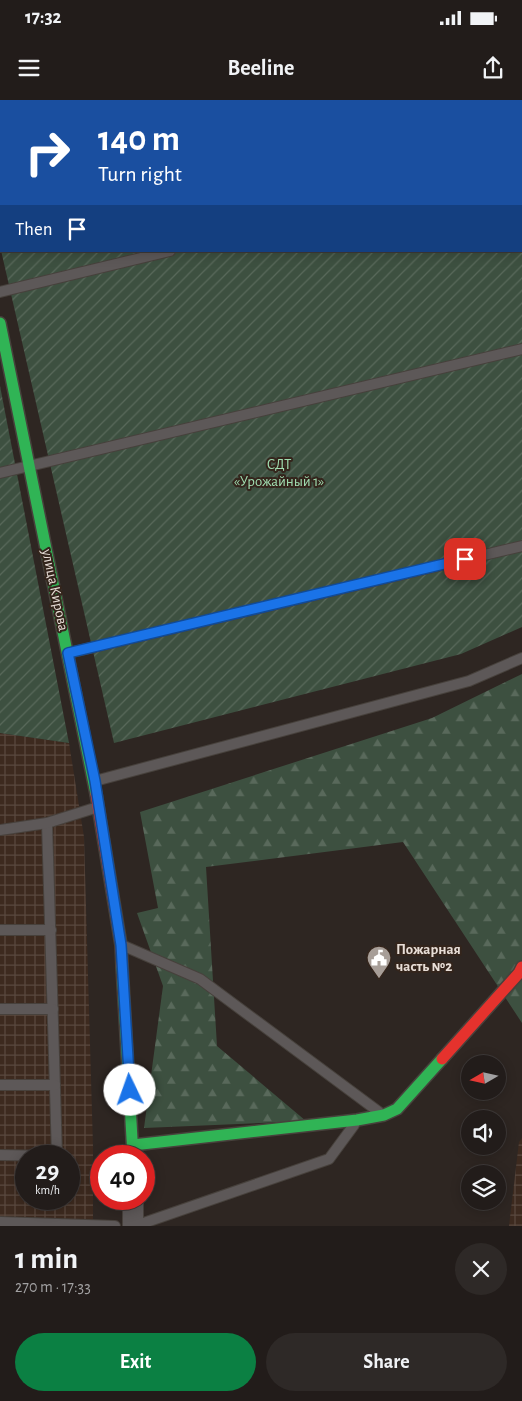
<!DOCTYPE html>
<html lang="en">
<head>
<meta charset="utf-8">
<style>
	body { margin:0; font-family:"Alegreya Sans",sans-serif; background:#2e2927; color:#f1f3f6; height:100vh; display:flex; flex-direction:column; font-size:19px; white-space:nowrap }
	* { box-sizing:border-box; margin:0 }
	p { font-size:16px; color:#a2a1a2 }
	.icon { flex:none; width:28px; height:28px; fill:none; stroke:currentColor; stroke-width:2; stroke-linecap:round; stroke-linejoin:round }
	.map { position:relative; height:1126px; overflow:hidden }
	.drawer { display:flex; flex-direction:column; background:#221c1a; flex:1 }
	.drawer>* { flex:none }
	.banner { position:absolute; left:0px; top:0px; width:522px; height:152px; box-shadow:0 2px 12px #0003,0 0 0 1px #3f3a39; background:#1a4fa0; color:#fff; overflow:hidden }
	.needle { width:32px; rotate:261deg }
	.buttons { position:absolute; left:461px; top:955px; display:grid; gap:10px }
	.buttons a { display:grid; place-items:center; width:45px; height:45px; border-radius:50%; background:#221c1a; box-shadow:0 2px 12px #0003,0 0 0 1px #3f3a39; font-size:25px }
	.speed { position:absolute; left:15px; top:1045px; display:flex; gap:10px; font-size:25px; font-weight:700; text-align:center }
	.speed>* { display:grid; place-content:center; width:65px; height:65px; border-radius:50%; background:#221c1a; box-shadow:0 2px 12px #0003,0 0 0 1px #3f3a39; line-height:1 }
	.speed small { font-size:12px; font-weight:400 }
	.speed .limit { border:8px solid #d22; background:#fff; color:#111 }
	.pin { position:absolute; display:grid; place-items:center; width:42px; height:42px; color:#fff; margin:-21px; border-radius:10px; box-shadow:0 2px 8px #0006 }
	.me { position:absolute; width:55px; margin:-28px; rotate:357deg; stroke-linejoin:round; filter:drop-shadow(0 0 4px #0008) }
	.turn { display:flex; align-items:center; gap:18px; height:105px; padding:0 15px; font-size:22px }
	.turn .icon { width:65px; height:65px; stroke-width:2.5 }
	.turn b { display:block; font-size:35px; line-height:42px }
	.then { display:flex; align-items:center; height:48px; padding:0 15px; background:#0003; gap:10px; font-size:19px }
	.round { display:grid; place-items:center; flex:none; width:52px; height:52px; border-radius:26px; background:#2e2927 }
	.summary { display:flex; align-items:center; justify-content:space-between; height:85px; padding:0 15px }
	h1 { font-size:30px; font-weight:600; line-height:38px }
	.cta { display:flex; gap:10px; margin-top:auto; padding:10px 15px }
	.cta a { flex:1; height:58px; border-radius:30px; background:#0b8043; color:#fff; font-size:20px; font-weight:600; line-height:58px; text-align:center }
	.cta a+a { background:#2e2927; color:#f1f3f6 }
	.status { display:flex; justify-content:space-between; align-items:center; height:35px; padding:0 25px; background:#221c1a; direction:ltr }
	.status svg { height:14px; fill:currentColor }
	header { display:flex; justify-content:space-between; align-items:center; height:65px; padding:0 15px; background:#221c1a; font-size:22px; font-weight:600 }
	.map>svg:first-child { display:block }
	.industrial { fill:url(#industrial-grid); fill-rule:evenodd }
	.forest { fill:url(#forest-firs) }
	.garden { fill:url(#garden-furrows); fill-rule:evenodd }
	.lines { fill:none; stroke-linecap:round; stroke-linejoin:round }
	.lane-casing { stroke:#47413c; stroke-width:12 }
	.street-casing { stroke:#47413c; stroke-width:22 }
	.fast-casing { stroke:#47413c; stroke-width:14 }
	.jam-casing { stroke:#47413c; stroke-width:14 }
	.lane { stroke:#5d5858; stroke-width:10 }
	.street { stroke:#5d5858; stroke-width:20 }
	.fast { stroke:#30b455; stroke-width:11 }
	.jam { stroke:#e5322d; stroke-width:11 }
	.route-casing { stroke:#114b97; stroke-width:12 }
	.route { stroke:#1a73e8; stroke-width:9 }
	.labels { text-anchor:middle; dominant-baseline:central; stroke-width:4; stroke-linejoin:round; paint-order:stroke }
	.park-label { font-size:15px; fill:#a0deb1; stroke:#34251c }
	.street-label { font-size:15px; fill:#e8ded7; stroke:#34251c }
	.poi-label { font-size:15px; font-weight:bold; fill:#e8ded7; stroke:#34251c; text-anchor:start }
</style>
</head>
<body>
<div class="status"><b>17:32</b><svg viewBox="0 0 49 12"><path d="M0 12V9h3v3zM5 12V6h3v6zM10 12V3h3v9zM15 12V0h3v12zM26 1h20v11H26zM47 4h2v5h-2z"/></svg></div>
<header><svg class="icon" aria-label="menu" viewBox="0 0 24 24"><path d="M4 6h16M4 12h16M4 18h16"/></svg>Beeline<svg class="icon" aria-label="share" viewBox="0 0 24 24"><path d="M12 15V3M7 8l5-5 5 5M5 13v7h14v-7"/></svg></header>
<div class="map">
<svg width="522" height="1126" viewBox="0 0 522 1126">
	<defs>
		<pattern id="industrial-grid" width="8" height="8" patternUnits="userSpaceOnUse" patternTransform="scale(1.25)"><rect width="8" height="8" fill="#3d2a1f"/><path d="M0 4h8M4 0v8" fill="none" stroke="#59483f"/></pattern>
		<pattern id="forest-firs" width="22" height="20" patternUnits="userSpaceOnUse" patternTransform="scale(1.25)"><rect width="22" height="20" fill="#3d5040"/><path d="M5 1l3.5 6h-7zM16 11l3.5 6h-7z" fill="#59695b"/></pattern>
		<pattern id="garden-furrows" width="10" height="10" patternUnits="userSpaceOnUse" patternTransform="scale(1.25)"><rect width="10" height="10" fill="#3d5040"/><path d="M-1 1l2-2M0 10L10 0M9 11l2-2" fill="none" stroke="#59695b"/></pattern>
	</defs>
	<rect width="100%" height="100%" fill="#2e2622"/>
	<g class="industrial">
		<path d="M0 633 69 643 84 737 93 1047V1126H0ZM26 1056H69V1099H26Z"/>
		<path d="M522 1038V1126H509L519 1042Z"/>
	</g>
	<path class="forest" d="M522 574V923L403 742 206 767 217 946 306 1021 144 1028 163 886 137 813 158 808 140 712 432 618Z"/>
	<g class="garden">
		<path d="M0 0H522V527L461 554 114 643 0 146ZM1 1H521V151H1Z"/>
		<path d="M0 286 69 643 0 633Z"/>
	</g>
	<g class="lines">
		<defs>
			<g id="lane">
				<path d="M521 66H522"/>
				<path d="M0 192 170 151"/>
				<path d="M0 373 522 249"/>
				<path d="M69 553 522 446"/>
				<path d="M95 681 469 581 522 558"/>
				<path d="M47 723 57 1056"/>
				<path d="M0 730 47 723 98 707"/>
				<path d="M0 830H51"/>
				<path d="M124 846 200 879 379 1012"/>
				<path d="M0 909H53"/>
				<path d="M0 985H55"/>
				<path d="M0 1055 50 1056"/>
				<path d="M0 1122 115 1126"/>
				<path d="M135 1126 329 1059 354 1025"/>
			</g>
			<path id="street" d="M133 1099V1126"/>
			<g id="fast">
				<path d="M0 223 96 694"/>
				<path d="M122 866 133 1056"/>
				<path d="M133 1045 357 1020 384 1015 397 1009 442 959"/>
			</g>
			<g id="jam">
				<path d="M96 694 121 845 122 866"/>
				<path d="M442 959 519 873 522 867"/>
			</g>
		</defs>
		<use href="#lane" class="lane-casing"/>
		<use href="#street" class="street-casing"/>
		<use href="#fast" class="fast-casing"/>
		<use href="#jam" class="jam-casing"/>
		<use href="#lane" class="lane"/>
		<use href="#street" class="street"/>
		<use href="#fast" class="fast"/>
		<use href="#jam" class="jam"/>
	</g>
	<g class="lines">
		<defs>
			<path id="route" d="M130 990 121 845 95 681 68 553 465 459"/>
		</defs>
		<use href="#route" class="route-casing"/>
		<use href="#route" class="route"/>
	</g>
	<defs>
		<symbol id="civic-pin" viewBox="-11 -11 22 30"><path d="M0 17L-7.5 6A9.5 9.5 0 1 1 7.5 6Z" fill="#a79e98" stroke="#34251c"/><path d="M-.6-6.5H3V-4.5H.6V-3L4-1V1h2V6H-6V1h2V-1L-.6-3ZM-1.2 2.5V6h2.4V2.5Z" fill="#fff"/></symbol>
	</defs>
	<g fill-rule="evenodd">
		<use href="#civic-pin" x="365" y="844" width="28" height="38"/>
	</g>
	<g class="labels">
		<g class="park-label">
			<text x="279" y="364">СДТ<tspan x="279" dy="17">«Урожайный 1»</tspan></text>
		</g>
		<g class="street-label">
			<text transform="translate(55 490) rotate(78)">улица Кирова</text>
		</g>
		<g class="poi-label">
			<text x="396" y="849">Пожарная<tspan x="396" dy="17">часть №2</tspan></text>
		</g>
	</g>
</svg>
<div class="buttons">
<a><svg class="needle" viewBox="-14 -14 28 28"><path d="M0-13l5 13h-10z" fill="#e53935"/><path d="M0 13l5-13h-10z" fill="#a2a1a2"/></svg></a>
<a><svg class="icon" aria-label="sound" viewBox="0 0 24 24"><path d="M4 9h4l5-4v14l-5-4H4zM17 9q2 3 0 6"/></svg></a>
<a><svg class="icon" aria-label="layers" viewBox="0 0 24 24"><path d="M12 4l9 5-9 5-9-5zM3 14l9 5 9-5"/></svg></a>
</div>
<div class="speed"><div>29<small>km/h</small></div><div class="limit">40</div></div>
<div class="pin" style="left:465px;top:459px;background:#d93025"><svg class="icon" aria-label="arrive" viewBox="0 0 24 24"><path d="M6 21V4h12l-3 4 3 4H6"/></svg></div>
<svg class="me" style="left:130px;top:990px" viewBox="-20 -20 40 40"><circle r="19" fill="#fff"/><path d="M0-13L10 11 0 6-10 11z" fill="#1a73e8"/></svg>
<div class="banner">
<div class="turn"><svg class="icon" aria-label="right" viewBox="0 0 24 24"><path d="M7 20v-9h11M14 6l5 5-5 5"/></svg><div><b>140 m</b>Turn right</div></div>
<div class="then">Then<svg class="icon" aria-label="arrive" viewBox="0 0 24 24"><path d="M6 21V4h12l-3 4 3 4H6"/></svg></div>
</div>
</div>
<section class="drawer">
<div class="summary"><div><h1>1 min</h1><p>270 m · 17:33</p></div><a class="round"><svg class="icon" aria-label="close" viewBox="0 0 24 24"><path d="M6 6l12 12M18 6L6 18"/></svg></a></div>
<div class="cta"><a>Exit</a><a>Share</a></div>
</section>
</body>
</html>
